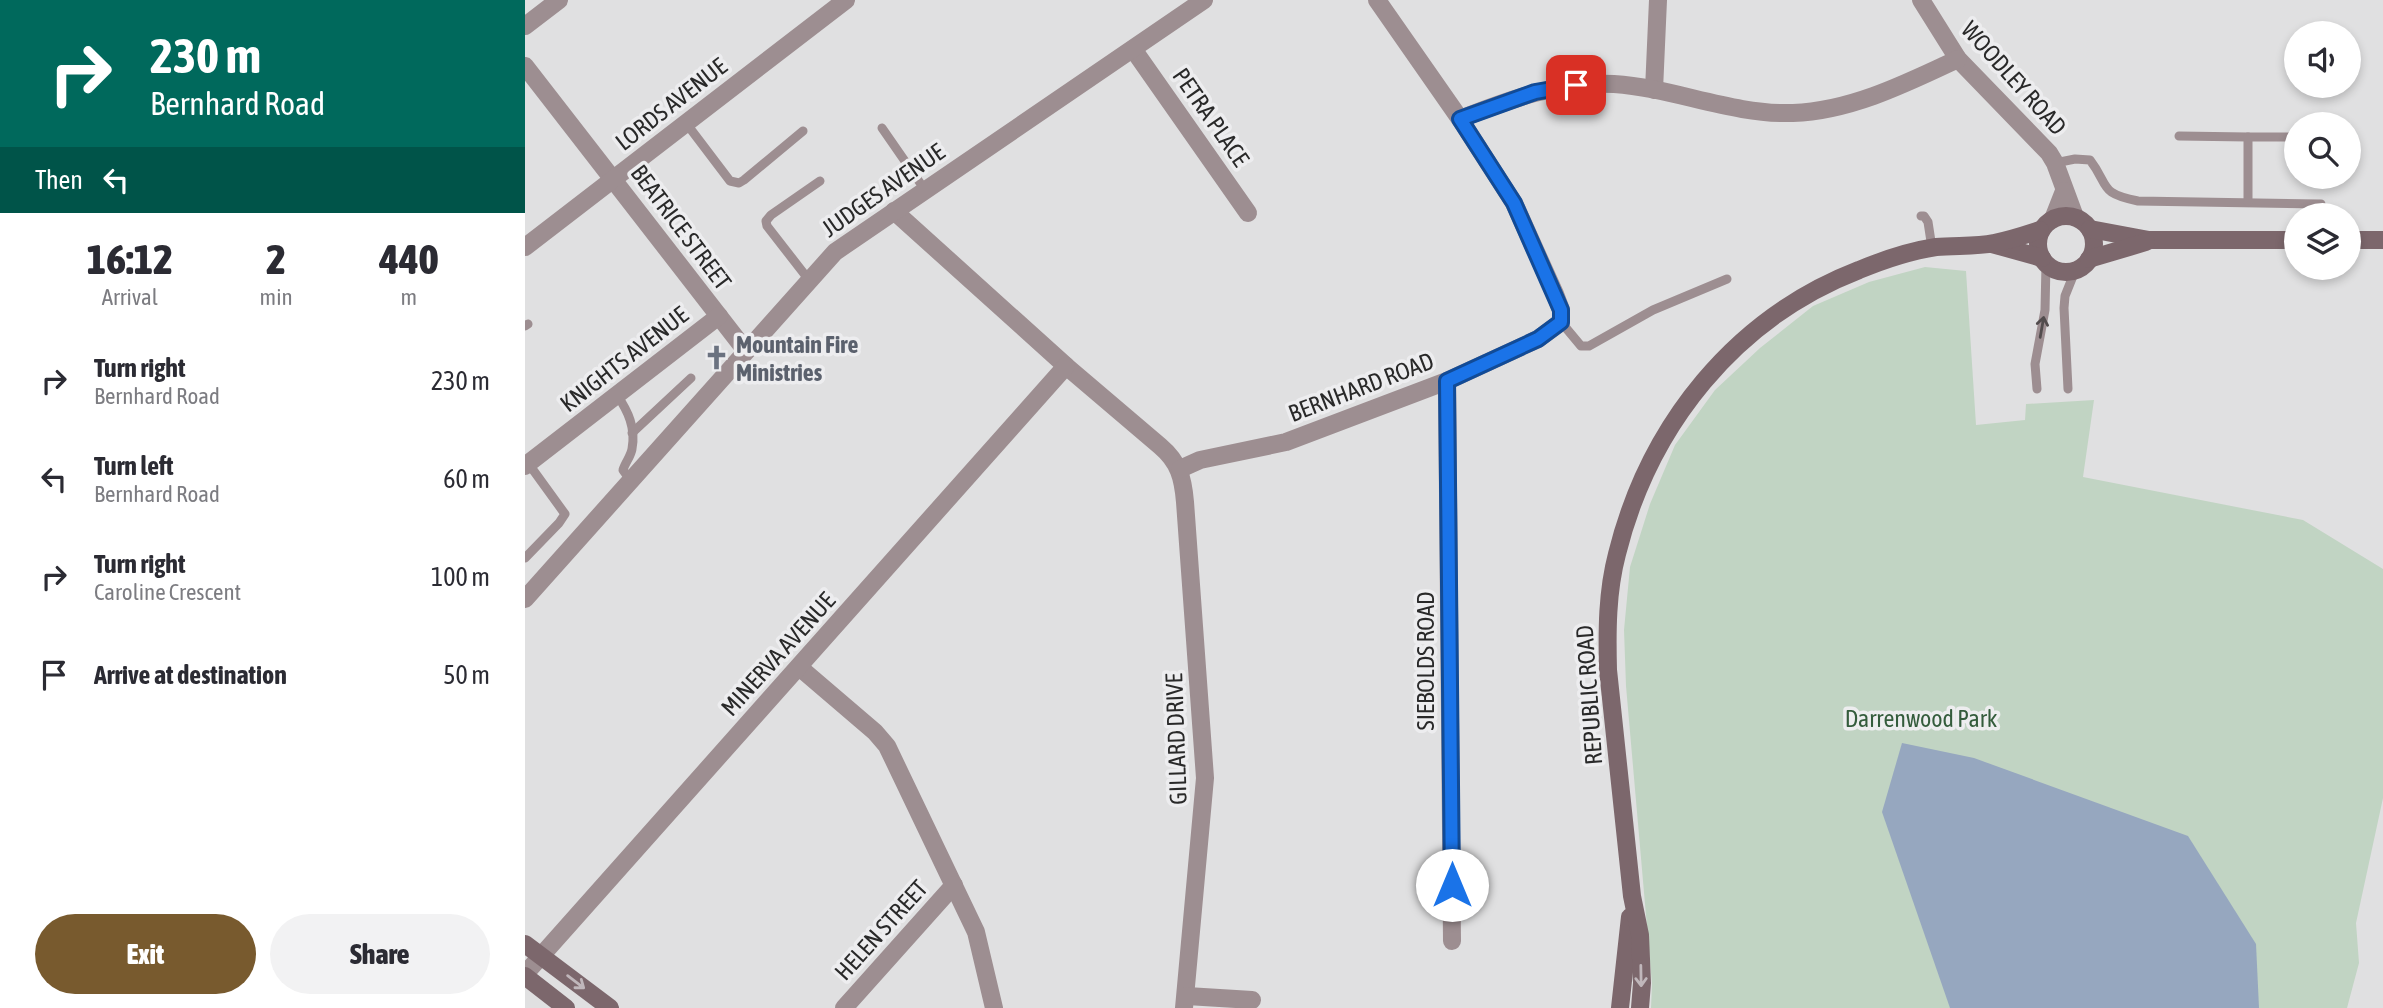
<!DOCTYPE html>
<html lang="en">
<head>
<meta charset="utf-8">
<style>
	body { margin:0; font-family:"Asap Condensed",sans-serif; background:#f2f2f3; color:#2b2b33; height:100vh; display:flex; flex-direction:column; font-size:26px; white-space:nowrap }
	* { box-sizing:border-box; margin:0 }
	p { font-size:23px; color:#7c7c81 }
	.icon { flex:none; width:38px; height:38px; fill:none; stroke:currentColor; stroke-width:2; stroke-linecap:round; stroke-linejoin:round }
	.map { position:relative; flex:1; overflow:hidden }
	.side { display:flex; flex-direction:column; background:#fff; width:525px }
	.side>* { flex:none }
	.guide { background:#00695c; color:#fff; overflow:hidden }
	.fabs { position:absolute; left:1759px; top:21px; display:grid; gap:14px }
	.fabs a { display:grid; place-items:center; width:77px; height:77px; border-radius:50%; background:#fff; box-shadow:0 4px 10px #0003; font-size:35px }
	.pin { position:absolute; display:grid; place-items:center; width:60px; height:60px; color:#fff; margin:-30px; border-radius:14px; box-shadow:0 4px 10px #0006 }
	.me { position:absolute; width:77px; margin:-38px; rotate:0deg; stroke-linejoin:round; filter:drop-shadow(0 0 5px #0008) }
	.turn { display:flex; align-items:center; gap:24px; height:147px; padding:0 35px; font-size:32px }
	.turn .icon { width:91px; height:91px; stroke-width:2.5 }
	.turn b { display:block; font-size:49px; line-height:60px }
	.then { display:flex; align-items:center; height:66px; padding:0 35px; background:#0003; gap:14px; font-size:26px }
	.eta { display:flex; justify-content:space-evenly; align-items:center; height:119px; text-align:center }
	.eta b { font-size:42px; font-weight:800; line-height:49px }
	.action { display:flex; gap:14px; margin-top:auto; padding:14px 35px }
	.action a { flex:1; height:80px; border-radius:42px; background:#785a2e; color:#fff; font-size:28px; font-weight:800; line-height:80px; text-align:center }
	.action a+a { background:#f2f2f3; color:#2b2b33 }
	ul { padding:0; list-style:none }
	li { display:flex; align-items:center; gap:21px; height:98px; padding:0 35px }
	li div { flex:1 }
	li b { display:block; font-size:26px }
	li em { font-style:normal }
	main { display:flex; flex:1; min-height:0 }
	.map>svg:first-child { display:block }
	.green { fill:#c1d4c3 }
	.water { fill:#96a7bf }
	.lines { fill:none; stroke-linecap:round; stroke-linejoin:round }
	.service { stroke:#9d8e91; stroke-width:9 }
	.minor { stroke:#9d8e91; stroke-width:18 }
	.tertiary { stroke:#9d8e91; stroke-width:18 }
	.secondary { stroke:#7c676c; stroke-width:18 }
	.oneway { stroke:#524c4d }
	.oneway2 { stroke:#c0b7bb }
	.route-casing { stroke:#114b97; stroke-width:18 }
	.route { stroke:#1a73e8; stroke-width:12 }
	.labels { text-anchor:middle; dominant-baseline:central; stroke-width:7; stroke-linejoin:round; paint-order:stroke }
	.street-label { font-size:24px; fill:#292929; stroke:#ededef }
	.worship-label { font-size:24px; font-weight:bold; fill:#5b616d; stroke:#ededef; text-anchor:start }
	.park-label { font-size:24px; fill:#345c3c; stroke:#ededef }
</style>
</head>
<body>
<main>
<section class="side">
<div class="guide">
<div class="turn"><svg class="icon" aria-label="right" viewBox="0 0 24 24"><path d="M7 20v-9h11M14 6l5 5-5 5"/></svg><div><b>230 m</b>Bernhard Road</div></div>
<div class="then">Then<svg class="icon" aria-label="left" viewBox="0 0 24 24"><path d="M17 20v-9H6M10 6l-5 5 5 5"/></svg></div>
</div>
<div class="eta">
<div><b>16:12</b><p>Arrival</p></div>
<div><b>2</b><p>min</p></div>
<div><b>440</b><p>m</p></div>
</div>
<ul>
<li><svg class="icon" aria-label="right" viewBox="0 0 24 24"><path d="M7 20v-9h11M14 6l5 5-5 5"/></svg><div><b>Turn right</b><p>Bernhard Road</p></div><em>230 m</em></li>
<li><svg class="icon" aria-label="left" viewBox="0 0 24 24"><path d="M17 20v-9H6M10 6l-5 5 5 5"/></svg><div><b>Turn left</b><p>Bernhard Road</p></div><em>60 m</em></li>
<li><svg class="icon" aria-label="right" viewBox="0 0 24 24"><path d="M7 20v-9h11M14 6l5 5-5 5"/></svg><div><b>Turn right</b><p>Caroline Crescent</p></div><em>100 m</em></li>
<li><svg class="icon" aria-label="arrive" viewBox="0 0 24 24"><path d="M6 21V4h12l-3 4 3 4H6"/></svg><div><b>Arrive at destination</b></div><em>50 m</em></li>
</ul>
<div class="action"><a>Exit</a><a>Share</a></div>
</section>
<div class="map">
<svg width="1858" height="1008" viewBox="0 0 1858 1008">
	<rect width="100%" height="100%" fill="#e0e0e1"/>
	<path class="green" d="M1400 267 1441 271 1451 425 1500 420 1501 404 1569 400 1558 477 1778 520 1858 569V798L1831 923 1834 963 1822 1008H1126L1127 984 1101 686 1099 630 1105 567 1125 504 1150 445 1190 390 1235 348 1288 306 1344 282Z"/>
	<path class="water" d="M1377 743 1449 758 1663 836 1731 944 1734 1008H1425L1357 812Z"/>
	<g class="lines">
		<g class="service">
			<path d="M161 123 205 181 214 183 219 180 278 131"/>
			<path d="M357 128 400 190"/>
			<path d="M1654 136 1723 137"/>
			<path d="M1530 163 1550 159 1565 160C1585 186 1573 193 1613 201L1796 204"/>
			<path d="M1723 202V137H1771"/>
			<path d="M1396 216H1399L1403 222 1407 248"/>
			<path d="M284 280 242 226 241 221 246 215 295 181"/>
			<path d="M1036 322 1056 346H1064L1128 310 1202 279"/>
			<path d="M0 326 3 324"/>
			<path d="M1512 389 1510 364 1520 310 1521 264"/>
			<path d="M1543 389 1539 308 1540 296 1550 271"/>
			<path d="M92 395C103 411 111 428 107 449 106 456 100 463 98 470L106 481"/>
			<path d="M107 433 166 378"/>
			<path d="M0 558 34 523 40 514 3 463"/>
		</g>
		<g class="minor">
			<path d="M1396 0 1433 59 1524 153 1530 163 1550 217"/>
			<path d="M0 26 34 0"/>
			<path d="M608 49 723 213"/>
			<path d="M0 66 221 351"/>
			<path d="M1129 90 1133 0"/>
			<path d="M935 119C985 99 1035 81 1089 84 1149 88 1207 115 1268 113 1326 111 1382 83 1433 59"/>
			<path d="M369 211 541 366 635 446C654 462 658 478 660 502L680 778 659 1008"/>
			<path d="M1528 219 1539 191"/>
			<path d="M0 247 321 0"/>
			<path d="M922 381 927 941"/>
			<path d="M0 466 194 316"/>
			<path d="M655 469 675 460 761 442 922 381 1013 339 1036 322V310L1030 294 989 203 935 119 852 0"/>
			<path d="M274 667 350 732 362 746 451 932 469 1008"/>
			<path d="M0 974 541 366"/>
			<path d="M662 996 727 1000"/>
			<path d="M319 1008 429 885"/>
		</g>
		<path class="tertiary" d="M0 599 310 252 679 0"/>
		<g class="secondary">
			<circle cx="1541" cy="244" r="28"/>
			<path d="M1565 229 1624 240H1771"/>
			<path d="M1824 240H1858"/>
			<path d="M1467 244 1517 258"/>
			<path d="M1564 259 1621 242"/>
			<path d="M0 944 85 1008"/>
			<path d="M0 976 41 1008"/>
			<path d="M1095 1008 1105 917"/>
			<path d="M1115 1008 1117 983 1115 935 1107 896 1083 670C1082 631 1082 592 1092 554 1124 425 1210 318 1334 270 1358 260 1385 251 1411 247 1430 245 1451 247 1469 243 1485 240 1500 235 1515 230"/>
		</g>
	</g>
	<defs><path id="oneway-shaft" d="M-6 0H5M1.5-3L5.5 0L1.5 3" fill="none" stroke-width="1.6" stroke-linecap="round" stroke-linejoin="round" transform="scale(1.75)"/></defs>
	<use class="oneway" href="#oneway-shaft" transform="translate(1517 327) rotate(-80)"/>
	<g class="oneway2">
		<use href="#oneway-shaft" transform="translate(1116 976) rotate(89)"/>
		<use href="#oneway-shaft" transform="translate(51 982) rotate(37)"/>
	</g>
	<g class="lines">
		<defs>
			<path id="route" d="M927 885 922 381 1013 339 1036 322V310L989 203 935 119 1010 92 1051 85"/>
		</defs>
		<use href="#route" class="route-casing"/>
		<use href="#route" class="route"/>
	</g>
	<defs>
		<symbol id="church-bare" viewBox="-9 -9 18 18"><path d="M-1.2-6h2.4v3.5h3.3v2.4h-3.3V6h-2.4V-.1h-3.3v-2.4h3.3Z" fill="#6b7280" stroke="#ededef" stroke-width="2.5" paint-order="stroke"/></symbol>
	</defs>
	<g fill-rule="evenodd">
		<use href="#church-bare" x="174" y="340" width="35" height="35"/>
	</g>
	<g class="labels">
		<g class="street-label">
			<text transform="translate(1489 78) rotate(48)">WOODLEY ROAD</text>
			<text transform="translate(146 104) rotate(-38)">LORDS AVENUE</text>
			<text transform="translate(686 117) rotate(55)">PETRA PLACE</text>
			<text transform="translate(358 190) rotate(-35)">JUDGES AVENUE</text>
			<text transform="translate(156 227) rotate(53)">BEATRICE STREET</text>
			<text transform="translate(99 359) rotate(-38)">KNIGHTS AVENUE</text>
			<text transform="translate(836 387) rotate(-21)">BERNHARD ROAD</text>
			<text transform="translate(253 654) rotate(-48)">MINERVA AVENUE</text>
			<text transform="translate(900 661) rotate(-90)">SIEBOLDS ROAD</text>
			<text transform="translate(1064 695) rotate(-94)">REPUBLIC ROAD</text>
			<text transform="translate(651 739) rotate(-92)">GILLARD DRIVE</text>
			<text transform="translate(356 930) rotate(-48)">HELEN STREET</text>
		</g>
		<g class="worship-label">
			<text x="211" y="344">Mountain Fire<tspan x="211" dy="28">Ministries</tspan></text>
		</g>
		<g class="park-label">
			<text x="1396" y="718">Darrenwood Park</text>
		</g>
	</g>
</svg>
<div class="fabs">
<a><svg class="icon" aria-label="sound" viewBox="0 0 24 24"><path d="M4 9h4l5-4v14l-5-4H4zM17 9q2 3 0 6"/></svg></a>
<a><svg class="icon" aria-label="search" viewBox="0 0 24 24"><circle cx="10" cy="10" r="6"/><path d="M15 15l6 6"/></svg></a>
<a><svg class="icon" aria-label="layers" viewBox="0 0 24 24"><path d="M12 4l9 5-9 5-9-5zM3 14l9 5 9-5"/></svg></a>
</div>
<div class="pin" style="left:1051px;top:85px;background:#d93025"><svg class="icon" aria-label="arrive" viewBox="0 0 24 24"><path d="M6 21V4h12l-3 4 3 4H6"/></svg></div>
<svg class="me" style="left:927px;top:885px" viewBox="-20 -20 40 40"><circle r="19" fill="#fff"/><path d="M0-13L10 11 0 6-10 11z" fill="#1a73e8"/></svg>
</div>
</main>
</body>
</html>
